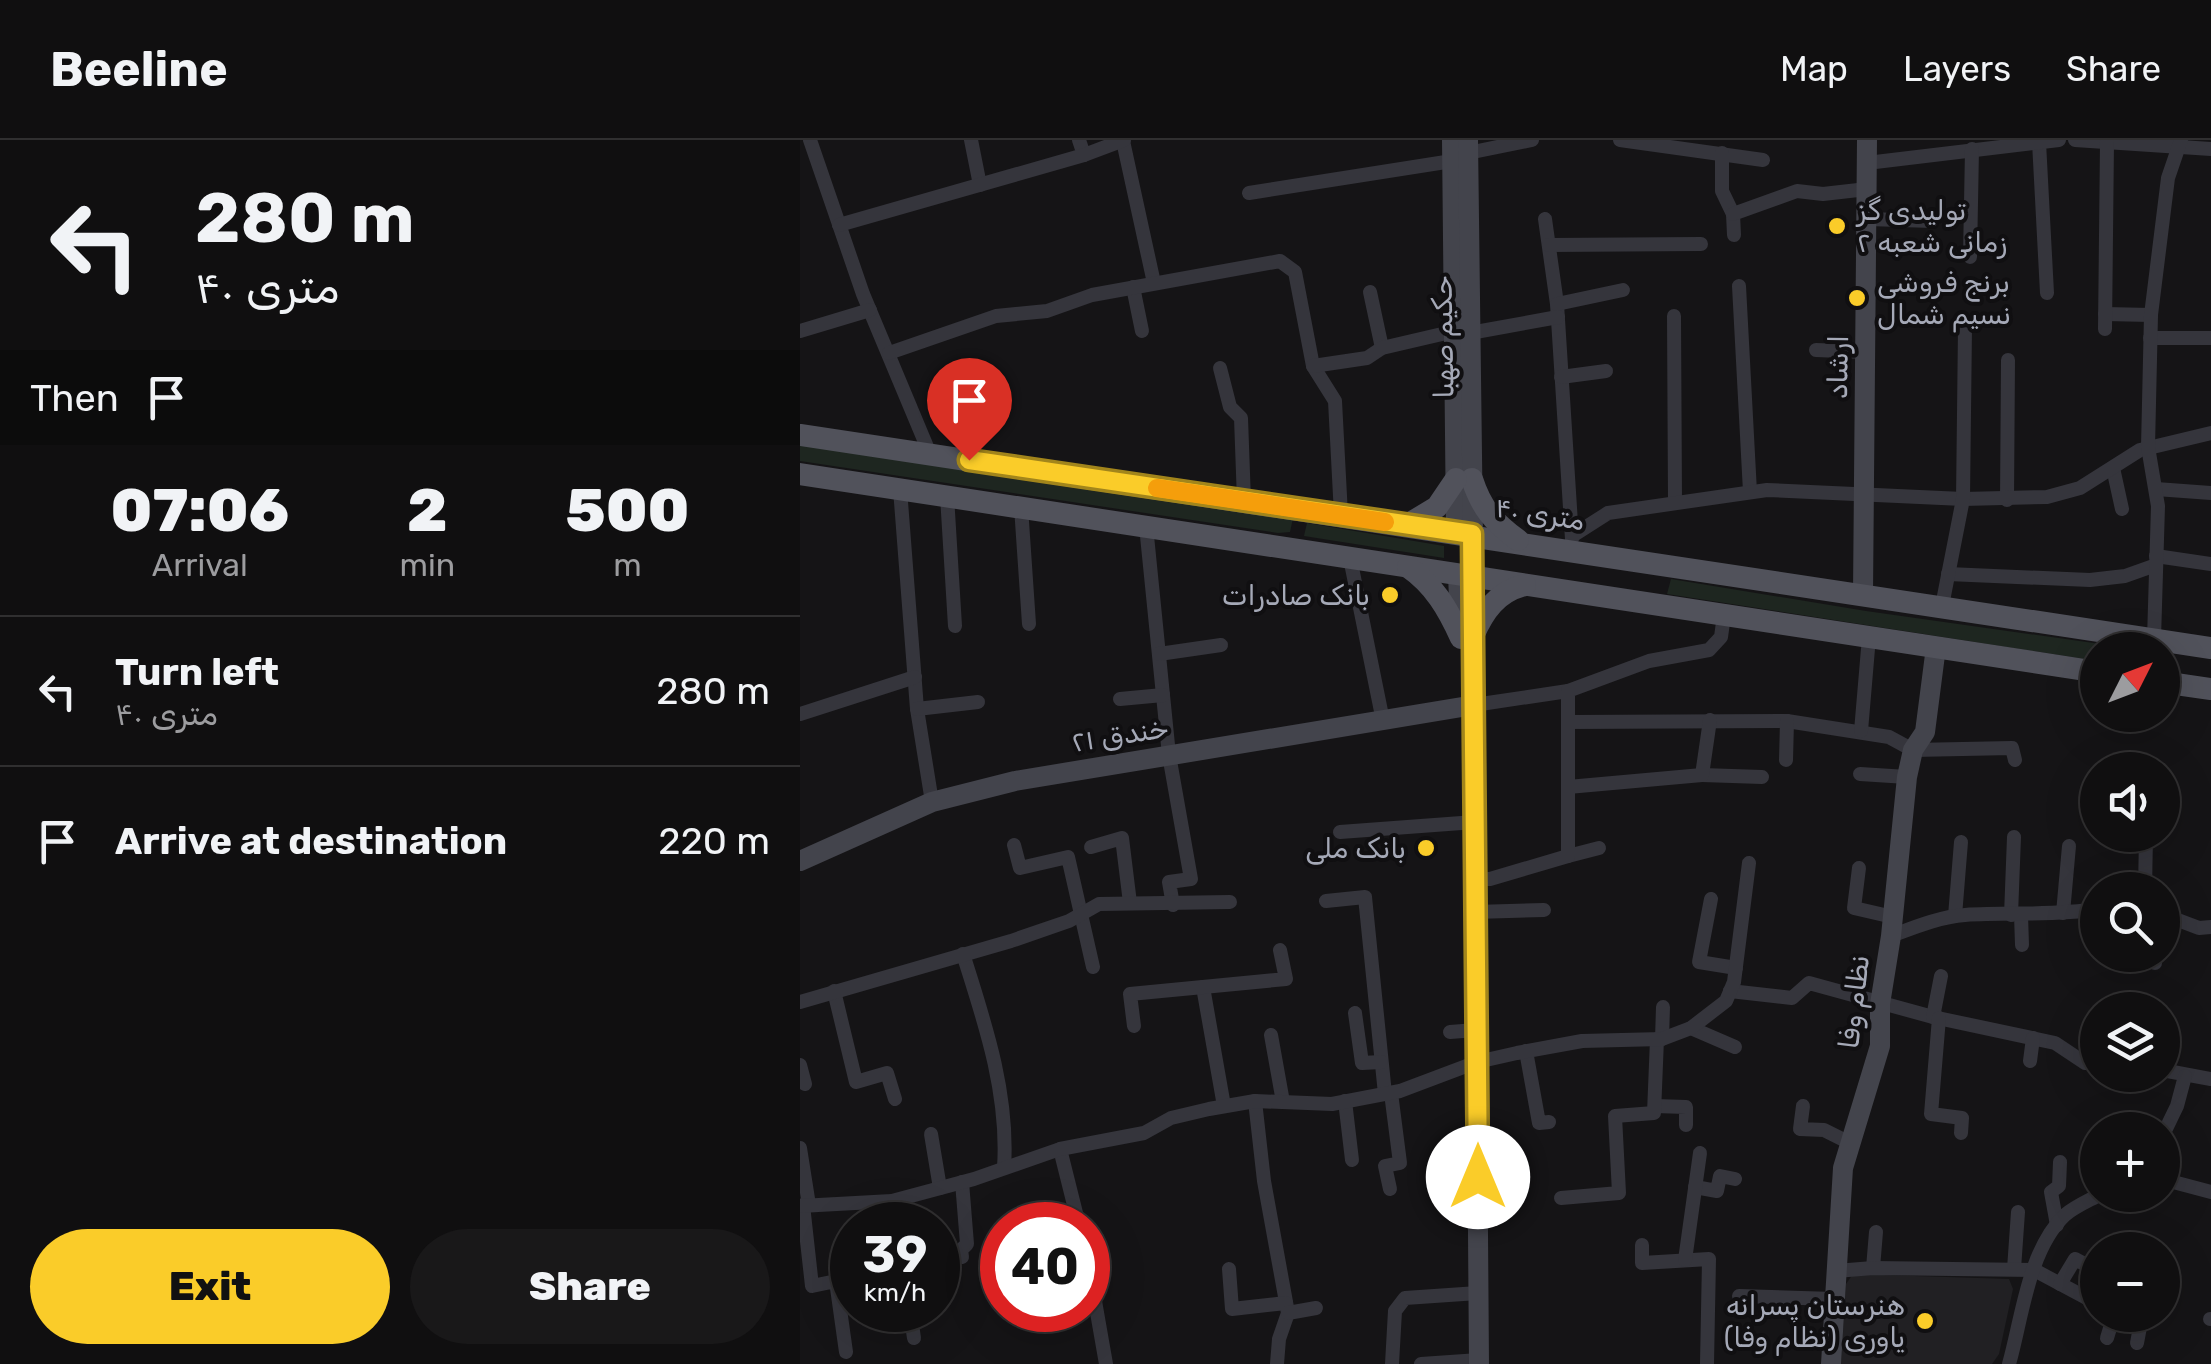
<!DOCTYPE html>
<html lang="en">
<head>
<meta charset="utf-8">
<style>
	body { margin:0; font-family:Rubik,Cairo,sans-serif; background:#191819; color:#f1f3f6; height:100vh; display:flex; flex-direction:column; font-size:38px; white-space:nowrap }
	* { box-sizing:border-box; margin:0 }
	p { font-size:32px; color:#9c9c9f }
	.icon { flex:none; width:55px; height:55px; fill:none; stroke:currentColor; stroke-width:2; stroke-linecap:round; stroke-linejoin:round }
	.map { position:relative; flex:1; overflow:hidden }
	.sheet { display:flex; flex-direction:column; background:#100f10; width:800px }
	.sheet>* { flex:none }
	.banner { background:#100f10; color:#f1f3f6; overflow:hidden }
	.needle { width:65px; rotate:48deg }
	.controls { position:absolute; left:1280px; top:492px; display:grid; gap:20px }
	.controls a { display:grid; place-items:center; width:100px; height:100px; border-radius:50%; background:#100f10; box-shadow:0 10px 40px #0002,0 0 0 2px #302f30; font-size:50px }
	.speed { position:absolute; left:30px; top:1062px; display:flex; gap:20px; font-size:50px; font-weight:700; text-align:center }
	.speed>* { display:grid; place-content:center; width:130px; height:130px; border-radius:50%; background:#100f10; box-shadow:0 10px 40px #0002,0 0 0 2px #302f30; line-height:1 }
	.speed small { font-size:25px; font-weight:400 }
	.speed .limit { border:15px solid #d22; background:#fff; color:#111 }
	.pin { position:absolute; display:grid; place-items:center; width:85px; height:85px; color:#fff; margin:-102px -42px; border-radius:50% 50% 50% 0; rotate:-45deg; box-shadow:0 0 10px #0007 }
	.pin .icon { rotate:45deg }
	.me { position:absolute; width:110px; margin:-55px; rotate:0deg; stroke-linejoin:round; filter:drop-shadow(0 0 8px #0008) }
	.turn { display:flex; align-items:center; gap:35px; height:210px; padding:0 30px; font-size:45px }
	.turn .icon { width:130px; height:130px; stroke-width:2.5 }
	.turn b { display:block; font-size:70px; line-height:85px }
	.then { display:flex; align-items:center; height:95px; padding:0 30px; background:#0003; gap:20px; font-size:38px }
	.eta { display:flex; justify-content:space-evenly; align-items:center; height:170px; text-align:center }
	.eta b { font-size:60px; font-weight:800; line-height:70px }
	.cta { display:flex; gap:20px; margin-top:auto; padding:20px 30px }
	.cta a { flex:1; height:115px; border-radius:60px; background:#facc29; color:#111; font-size:40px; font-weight:800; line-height:115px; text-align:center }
	.cta a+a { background:#191819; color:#f1f3f6 }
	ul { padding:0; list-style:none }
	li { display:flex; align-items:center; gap:30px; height:150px; padding:0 30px; border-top:2px solid #302f30 }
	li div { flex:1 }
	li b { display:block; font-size:38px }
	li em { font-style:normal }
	header { display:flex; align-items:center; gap:60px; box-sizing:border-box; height:140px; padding:0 50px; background:#100f10; border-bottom:2px solid #302f30 }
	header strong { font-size:48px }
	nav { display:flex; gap:55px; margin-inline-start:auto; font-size:35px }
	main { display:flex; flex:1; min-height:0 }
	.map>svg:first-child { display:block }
	.built { fill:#212023 }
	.green { fill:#1e2620 }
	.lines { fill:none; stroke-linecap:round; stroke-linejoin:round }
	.street { stroke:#35353c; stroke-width:14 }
	.secondary { stroke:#43444c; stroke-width:20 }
	.primary { stroke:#51525b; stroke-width:22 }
	.route-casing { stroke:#a2851b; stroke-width:25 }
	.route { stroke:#facc29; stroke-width:18 }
	.slow { stroke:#f59e0b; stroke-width:18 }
	.poi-dot { fill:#facc29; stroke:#100f11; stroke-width:4 }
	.labels { text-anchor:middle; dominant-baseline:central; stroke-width:8; stroke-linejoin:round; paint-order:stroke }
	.poi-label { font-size:28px; fill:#a5a9b7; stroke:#100f11; text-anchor:end }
	.street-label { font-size:28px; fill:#a5a9b7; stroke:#100f11 }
</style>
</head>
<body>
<header>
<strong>Beeline</strong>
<nav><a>Map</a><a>Layers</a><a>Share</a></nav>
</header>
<main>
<section class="sheet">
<div class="banner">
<div class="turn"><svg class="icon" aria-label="left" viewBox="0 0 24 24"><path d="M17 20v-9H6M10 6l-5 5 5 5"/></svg><div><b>280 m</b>۴۰ متری</div></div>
<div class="then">Then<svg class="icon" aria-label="arrive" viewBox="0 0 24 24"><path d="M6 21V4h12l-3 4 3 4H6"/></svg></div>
</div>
<div class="eta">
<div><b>07:06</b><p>Arrival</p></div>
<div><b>2</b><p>min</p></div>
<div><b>500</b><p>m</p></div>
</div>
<ul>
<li><svg class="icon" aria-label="left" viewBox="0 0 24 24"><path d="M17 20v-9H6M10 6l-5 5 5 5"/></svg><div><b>Turn left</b><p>۴۰ متری</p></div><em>280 m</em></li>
<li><svg class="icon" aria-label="arrive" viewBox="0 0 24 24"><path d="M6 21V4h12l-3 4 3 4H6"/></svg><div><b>Arrive at destination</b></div><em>220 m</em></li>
</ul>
<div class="cta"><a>Exit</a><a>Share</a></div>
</section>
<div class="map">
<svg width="1411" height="1224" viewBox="0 0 1411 1224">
	<rect width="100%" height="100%" fill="#151416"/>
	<path class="built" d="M1053 1134 1209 1139 1213 1149 1199 1214 1192 1224H1041L1046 1144Z"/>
	<g class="green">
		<path d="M0 302 493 378 490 392 478 393 0 321Z"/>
		<path d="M507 383 644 406V418L504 396Z"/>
		<path d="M871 439 1066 471 1343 510H1298L1297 521 867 454Z"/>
	</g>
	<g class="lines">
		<g class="street">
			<path d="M10 0 63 154 130 314"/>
			<path d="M171 0 180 45"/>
			<path d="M279 0 284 15"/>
			<path d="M820 0 963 20"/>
			<path d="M1275 0 1411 9"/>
			<path d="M323 1 354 143"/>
			<path d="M1239 2 1247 153"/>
			<path d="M668 13 732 0"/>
			<path d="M922 13V51L933 74 934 95"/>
			<path d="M1067 23 1259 0"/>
			<path d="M449 53 652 21"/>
			<path d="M933 74 997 51 1023 54 1067 49"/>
			<path d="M745 79 757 164 772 399"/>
			<path d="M1067 79 1133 81"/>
			<path d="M39 85 284 15 324 0"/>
			<path d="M749 105 901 104"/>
			<path d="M1170 117 1172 9"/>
			<path d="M939 146 950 352"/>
			<path d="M333 147 342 191"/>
			<path d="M570 152 582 208"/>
			<path d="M757 164 823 150"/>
			<path d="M1305 174 1351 175"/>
			<path d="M874 176 875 361"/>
			<path d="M1305 189 1307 2"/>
			<path d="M0 191 70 170"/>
			<path d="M670 193 758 177"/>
			<path d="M1350 198H1411"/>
			<path d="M1016 210 1065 212"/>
			<path d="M89 213 196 176 247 171 292 155 480 121 495 132 513 226 535 261 541 375"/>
			<path d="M513 226 567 218 582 208 655 191"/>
			<path d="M420 228 430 267 441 278 444 361"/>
			<path d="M761 237 806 231"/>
			<path d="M1313 328 1322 369"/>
			<path d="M100 349 117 569 132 662"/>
			<path d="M1356 349 1411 353"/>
			<path d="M147 356 155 486"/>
			<path d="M1207 360 1208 220"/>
			<path d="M221 367 229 484"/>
			<path d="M346 386 369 615 391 739 369 742 373 765"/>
			<path d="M772 396 808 373 967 350 1163 359 1247 357 1280 348 1340 310 1411 293"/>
			<path d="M1356 416 1411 424"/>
			<path d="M550 418 583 581"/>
			<path d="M1148 434 1290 440 1325 436 1356 425"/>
			<path d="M1142 466 1163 359 1165 187"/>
			<path d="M1354 499 1358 366 1348 307 1351 175 1368 38 1381 0"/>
			<path d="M359 514 421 505"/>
			<path d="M320 559 363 555"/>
			<path d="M674 565 768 551"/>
			<path d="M117 569 178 562"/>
			<path d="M0 574 115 537"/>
			<path d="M768 582 987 581 1089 597 1113 610 1212 608 1215 620"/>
			<path d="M1061 591 1069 497"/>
			<path d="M986 620 987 581"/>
			<path d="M1347 630V626"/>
			<path d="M1060 634 1107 637"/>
			<path d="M902 635 962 637"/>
			<path d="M768 647 902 635 910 580"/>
			<path d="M540 692 675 682"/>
			<path d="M214 705 220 728 268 717 293 827"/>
			<path d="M291 707 322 698 330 763"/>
			<path d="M768 716 799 708"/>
			<path d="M1059 728 1054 768 1093 777"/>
			<path d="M675 739H690L768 716V551L849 521 909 510 921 497 924 475"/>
			<path d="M1345 750 1346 695"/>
			<path d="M911 759 899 822 936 828"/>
			<path d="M526 761 565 757 585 954"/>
			<path d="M675 772 744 770"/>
			<path d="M1263 773 1269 706"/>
			<path d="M1362 774 1399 788 1411 787"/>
			<path d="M1211 775 1214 697"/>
			<path d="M1221 775 1222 805"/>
			<path d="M1155 776 1161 702"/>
			<path d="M1091 796C1115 787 1139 777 1165 775 1210 772 1253 776 1298 769"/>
			<path d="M163 814C185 883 209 954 204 1028"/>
			<path d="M1355 823V815"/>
			<path d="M403 847 424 966"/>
			<path d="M34 851 56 942 87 933 95 959"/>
			<path d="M930 851 992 858 1009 843 1133 877 1255 903 1285 923H1298"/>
			<path d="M0 862 211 801 269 781 299 764 430 762"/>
			<path d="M555 873 562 923 581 922"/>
			<path d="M1133 877 1141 836"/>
			<path d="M1139 878 1131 974 1162 978 1161 993"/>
			<path d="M1362 880H1366L1362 902"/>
			<path d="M334 886 330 854 486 839 480 810"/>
			<path d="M891 888 935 907"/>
			<path d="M650 892 676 890"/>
			<path d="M471 895 483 962"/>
			<path d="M862 899 863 867"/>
			<path d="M726 911 739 983 749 982"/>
			<path d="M1230 921 1233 898"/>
			<path d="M0 925 5 944"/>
			<path d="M1362 930 1411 939"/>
			<path d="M455 961 464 1041 488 1173 479 1199 477 1224"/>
			<path d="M545 961 552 1020"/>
			<path d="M855 966 886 967V985"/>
			<path d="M1003 966 1000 989 1024 990 1050 1003"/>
			<path d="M131 994 140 1048"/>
			<path d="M1362 997 1377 966 1385 936"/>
			<path d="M0 1008 9 1065"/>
			<path d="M260 1009 279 1085"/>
			<path d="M1362 1039 1411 1052"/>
			<path d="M162 1042 167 1104 161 1110 162 1117"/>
			<path d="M895 1047 917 1051 920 1036 935 1039"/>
			<path d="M590 1049 585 1026 600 1023 591 953"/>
			<path d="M761 1058 819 1053 815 976 854 973 857 899"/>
			<path d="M92 1061 95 1085"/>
			<path d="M3 1065 12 1146 36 1141 46 1212"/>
			<path d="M0 1066 92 1061 174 1039 260 1009 344 993 371 978 409 969 455 961 532 964 600 951 677 922 717 913 782 901 862 899 891 888 926 861 934 842 949 723"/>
			<path d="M1257 1085 1251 1052 1259 1046 1260 1022"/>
			<path d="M842 1105V1123L909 1119 907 1224"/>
			<path d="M885 1120 900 1013"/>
			<path d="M288 1121 306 1224"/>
			<path d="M1073 1128 1076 1092"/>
			<path d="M429 1129 432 1169 486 1163"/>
			<path d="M1214 1129 1218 1072"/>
			<path d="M1036 1131 1073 1128 1234 1130 1298 1164"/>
			<path d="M1260 1144 1275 1119 1292 1128"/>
			<path d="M939 1156 1034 1159"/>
			<path d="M105 1170 111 1178 114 1198"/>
			<path d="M488 1173 516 1168"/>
			<path d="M1317 1175 1340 1187 1337 1203"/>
			<path d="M1410 1179H1411"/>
			<path d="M1307 1198 1314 1175"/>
			<path d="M592 1224 595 1171 605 1158 678 1153"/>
			<path d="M621 1224 679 1220"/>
			<path d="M1209 1224C1222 1179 1228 1110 1265 1075 1274 1067 1288 1061 1299 1055"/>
		</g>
		<g class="secondary">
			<path d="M652 0 656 392"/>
			<path d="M668 0 673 394"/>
			<path d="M658 434 660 484"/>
			<path d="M673 436 679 1224"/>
			<path d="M1063 454 1067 0"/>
			<path d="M0 721 132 662 215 641 674 565"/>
			<path d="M1031 1224 1043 1028 1080 906V864L1091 796 1107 637 1113 610 1125 592 1136 507"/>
		</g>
		<g class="primary">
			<path d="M0 295 1411 508"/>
			<path d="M0 334 1298 532"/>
			<path d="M672 339C681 367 693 382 718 400"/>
			<path d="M607 385 637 367 656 339"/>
			<path d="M608 427C634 445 648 469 661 498"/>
			<path d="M673 496C684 471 697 452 725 445"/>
			<path d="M1362 542 1411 549"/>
		</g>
	</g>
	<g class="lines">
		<defs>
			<path id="route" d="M169 320 672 394 678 1037"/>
		</defs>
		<use href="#route" class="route-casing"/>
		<use href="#route" class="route"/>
		<path class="slow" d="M357 348 585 382"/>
	</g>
	<g class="poi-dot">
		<circle cx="1037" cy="86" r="10"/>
		<circle cx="1057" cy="158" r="10"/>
		<circle cx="590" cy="455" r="10"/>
		<circle cx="626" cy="708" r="10"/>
		<circle cx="1125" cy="1181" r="10"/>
	</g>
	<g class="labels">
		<g class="poi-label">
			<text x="1057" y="70" text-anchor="start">تولیدی گز<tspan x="1057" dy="32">زمانی شعبه ۲</tspan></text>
			<text x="1077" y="142" text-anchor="start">برنج فروشی<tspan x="1077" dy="32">نسیم شمال</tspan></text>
			<text x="570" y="455">بانک صادرات</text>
			<text x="606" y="708">بانک ملی</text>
			<text x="1105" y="1165">هنرستان پسرانه<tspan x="1105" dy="32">یاوری (نظام وفا)</tspan></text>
		</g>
		<g class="street-label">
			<text transform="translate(643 197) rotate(-91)">حکیم صهبا</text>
			<text transform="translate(1038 227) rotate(-89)">ارشاد</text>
			<text transform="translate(740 374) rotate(9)">۴۰ متری</text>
			<text transform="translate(320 595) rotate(-9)">۲۱ خندق</text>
			<text transform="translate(1054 862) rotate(-83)">نظام وفا</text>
		</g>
	</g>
</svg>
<div class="controls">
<a><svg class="needle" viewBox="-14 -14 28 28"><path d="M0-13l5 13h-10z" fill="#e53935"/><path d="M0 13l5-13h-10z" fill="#9c9c9f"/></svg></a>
<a><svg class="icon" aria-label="sound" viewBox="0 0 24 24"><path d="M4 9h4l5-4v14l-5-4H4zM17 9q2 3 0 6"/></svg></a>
<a><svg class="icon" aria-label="search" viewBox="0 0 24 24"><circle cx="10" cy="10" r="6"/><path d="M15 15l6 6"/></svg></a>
<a><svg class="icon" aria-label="layers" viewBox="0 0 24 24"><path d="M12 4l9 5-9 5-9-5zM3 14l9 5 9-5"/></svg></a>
<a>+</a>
<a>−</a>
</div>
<div class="speed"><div>39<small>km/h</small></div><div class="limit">40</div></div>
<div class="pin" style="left:169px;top:320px;background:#d93025"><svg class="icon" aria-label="arrive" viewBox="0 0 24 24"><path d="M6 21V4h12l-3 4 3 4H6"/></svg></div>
<svg class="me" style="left:678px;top:1037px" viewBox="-20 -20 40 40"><circle r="19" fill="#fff"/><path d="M0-13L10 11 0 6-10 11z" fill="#facc29"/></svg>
</div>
</main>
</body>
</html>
